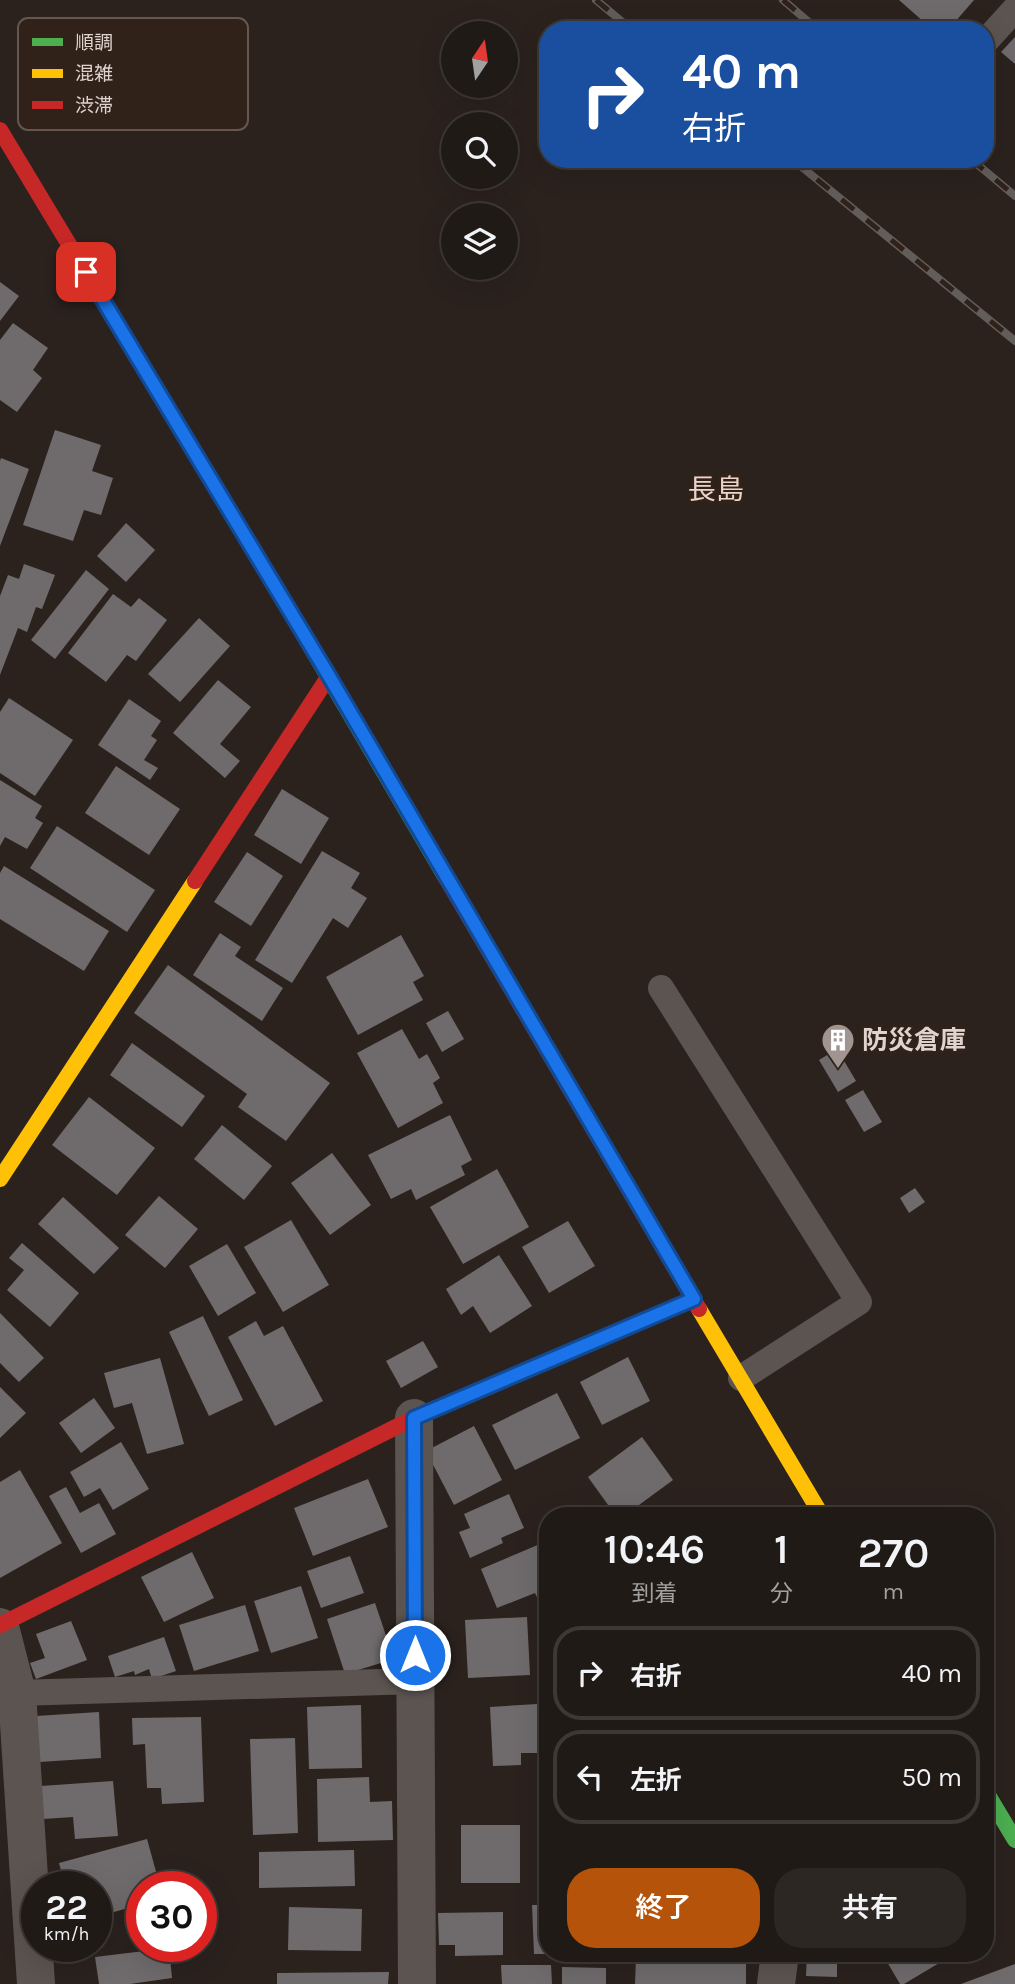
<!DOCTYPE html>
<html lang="ja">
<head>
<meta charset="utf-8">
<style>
	body { margin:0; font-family:Karla,"Noto Sans JP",sans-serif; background:#2d2723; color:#f1f3f6; height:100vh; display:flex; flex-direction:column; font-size:26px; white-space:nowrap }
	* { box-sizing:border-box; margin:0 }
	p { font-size:23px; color:#a2a1a1 }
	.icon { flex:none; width:38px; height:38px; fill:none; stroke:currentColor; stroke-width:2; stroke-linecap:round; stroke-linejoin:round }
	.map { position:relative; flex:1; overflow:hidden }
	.side { position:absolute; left:539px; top:1507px; width:455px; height:455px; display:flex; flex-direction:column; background:#201a16; border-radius:28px; box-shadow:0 7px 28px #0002,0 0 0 2px #3d3835 }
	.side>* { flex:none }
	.guide { position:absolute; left:539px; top:21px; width:455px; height:147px; border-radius:28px; box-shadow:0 7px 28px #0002,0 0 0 2px #3d3835; background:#1a4fa0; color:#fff; overflow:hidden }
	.needle { width:46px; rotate:13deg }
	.controls { position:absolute; left:441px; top:21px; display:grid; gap:14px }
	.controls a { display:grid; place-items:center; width:77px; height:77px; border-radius:50%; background:#201a16; box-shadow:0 7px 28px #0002,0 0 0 2px #3d3835; font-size:35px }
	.speed { position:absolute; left:21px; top:1871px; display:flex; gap:14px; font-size:35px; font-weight:700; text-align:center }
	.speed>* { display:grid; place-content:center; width:91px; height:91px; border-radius:50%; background:#201a16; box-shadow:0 7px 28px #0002,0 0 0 2px #3d3835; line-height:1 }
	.speed small { font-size:18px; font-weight:400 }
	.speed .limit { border:10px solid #d22; background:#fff; color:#111 }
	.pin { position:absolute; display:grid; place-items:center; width:60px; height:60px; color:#fff; margin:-30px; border-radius:14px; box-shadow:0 4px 10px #0006 }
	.me { position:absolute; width:77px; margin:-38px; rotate:0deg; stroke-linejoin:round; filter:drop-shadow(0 0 5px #0008) }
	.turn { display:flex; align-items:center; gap:24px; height:147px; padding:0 28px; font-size:32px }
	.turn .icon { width:91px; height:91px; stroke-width:2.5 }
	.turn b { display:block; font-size:49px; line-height:60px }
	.eta { display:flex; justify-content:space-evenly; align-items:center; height:119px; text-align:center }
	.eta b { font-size:42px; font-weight:600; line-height:49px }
	.cta { display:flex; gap:14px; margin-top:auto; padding:14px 28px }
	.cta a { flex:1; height:80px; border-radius:28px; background:#b45309; color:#fff; font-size:28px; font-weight:600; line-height:80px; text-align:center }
	.cta a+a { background:#2d2723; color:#f1f3f6 }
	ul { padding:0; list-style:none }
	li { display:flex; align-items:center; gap:21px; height:94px; margin:0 14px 10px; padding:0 14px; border:4px solid #3d3835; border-radius:28px }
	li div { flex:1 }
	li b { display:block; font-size:26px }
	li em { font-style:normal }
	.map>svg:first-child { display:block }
	.building { fill:#6f6b6d }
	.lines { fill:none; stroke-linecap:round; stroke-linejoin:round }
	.lane { stroke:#5b5451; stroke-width:26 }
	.street { stroke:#5b5451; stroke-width:38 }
	.fast { stroke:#4caf50; stroke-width:16 }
	.slow { stroke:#ffc107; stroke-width:16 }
	.jam { stroke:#c62828; stroke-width:16 }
	.rail-casing { stroke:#635d5a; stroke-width:8 }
	.rail { stroke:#302119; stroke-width:5; stroke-dasharray:16; stroke-linecap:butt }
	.route-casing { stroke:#114b97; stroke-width:18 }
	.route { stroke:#1a73e8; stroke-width:12 }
	.labels { text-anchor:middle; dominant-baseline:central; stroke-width:7; stroke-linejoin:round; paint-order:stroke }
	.poi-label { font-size:26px; font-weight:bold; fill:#dfd3cf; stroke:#302119; text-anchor:start }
	.neighbourhood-label { font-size:28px; fill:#ebd5cb; stroke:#302119 }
	.key { fill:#302119; stroke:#655650; stroke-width:2 }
	.key-label { font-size:19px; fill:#dfd3cf }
</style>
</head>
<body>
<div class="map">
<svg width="1015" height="1984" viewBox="0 0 1015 1984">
	<rect width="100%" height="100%" fill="#2b221e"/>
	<g class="building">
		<path d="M899 0H974L948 30H933Z"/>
		<path d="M1015 37V64L1001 52Z"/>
		<path d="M0 282 19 296 0 321Z"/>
		<path d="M13 323 48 348 33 370 42 378 17 412 0 400V340Z"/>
		<path d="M55 430 101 445 92 471 113 478 101 515 84 510 73 541 23 525Z"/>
		<path d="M1 458 29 469 0 546V461Z"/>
		<path d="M126 523 155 550 126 582 97 556Z"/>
		<path d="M24 564 55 575 42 609 36 607 27 632 18 628 0 675V596L8 575 19 579Z"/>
		<path d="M86 570 109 589 55 659 31 640Z"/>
		<path d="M113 594 131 607 139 598 167 620 136 661 127 655 106 682 68 653Z"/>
		<path d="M199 618 230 646 180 702 148 674Z"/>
		<path d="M218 680 251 707 220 744 240 761 225 778 173 733Z"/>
		<path d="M9 698 73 740 35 796 0 773V712Z"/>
		<path d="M129 699 161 721 151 736 157 740 144 760 158 768 150 780 98 745Z"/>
		<path d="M116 766 180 809 149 855 85 813Z"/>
		<path d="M0 780 42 806 35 818 43 823 27 849 5 837 0 846Z"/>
		<path d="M282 789 329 818 301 864 254 835Z"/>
		<path d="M57 826 155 890 127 932 30 868Z"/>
		<path d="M322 851 360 873 351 888 367 898 348 928 333 918 292 983 255 960Z"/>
		<path d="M247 852 283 876 251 926 214 902Z"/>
		<path d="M4 866 109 931 84 971 0 919V873Z"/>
		<path d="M220 933 241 947 235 956 283 988 262 1021 193 975Z"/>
		<path d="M401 935 424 976 413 982 423 1000 358 1035 326 977Z"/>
		<path d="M168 965 330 1083 286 1141 238 1107 247 1094 134 1013Z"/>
		<path d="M448 1011 464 1039 442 1052 426 1023Z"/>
		<path d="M402 1029 419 1059 427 1054 440 1078 433 1083 443 1103 398 1128 357 1053Z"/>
		<path d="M132 1043 205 1096 182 1127 110 1075Z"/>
		<path d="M837 1049 856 1081 838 1092 819 1060Z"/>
		<path d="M863 1090 882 1122 864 1132 845 1100Z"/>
		<path d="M89 1097 155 1148 117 1195 52 1145Z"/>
		<path d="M450 1115 472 1160 461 1166 465 1175 416 1200 411 1189 391 1199 368 1155Z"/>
		<path d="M222 1125 272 1166 244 1200 194 1159Z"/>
		<path d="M332 1153 371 1205 330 1235 291 1183Z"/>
		<path d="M497 1169 529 1227 463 1264 430 1207Z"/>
		<path d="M915 1188 925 1202 909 1213 900 1198Z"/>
		<path d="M159 1196 198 1229 165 1268 125 1235Z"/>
		<path d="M63 1197 119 1248 94 1274 38 1224Z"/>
		<path d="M291 1220 329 1285 283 1312 244 1247Z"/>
		<path d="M568 1221 595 1266 549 1293 522 1247Z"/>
		<path d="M22 1243 79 1293 50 1327 7 1290 24 1270 9 1258Z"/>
		<path d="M227 1244 256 1293 218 1316 189 1266Z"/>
		<path d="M499 1255 532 1306 490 1333 473 1306 461 1315 446 1289Z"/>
		<path d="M0 1313 44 1358 19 1382 0 1363Z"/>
		<path d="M203 1316 243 1400 209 1416 169 1332Z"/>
		<path d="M256 1321 264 1336 283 1326 323 1401 275 1426 228 1337Z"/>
		<path d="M423 1341 438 1367 401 1388 386 1361Z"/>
		<path d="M628 1357 650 1401 602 1425 580 1382Z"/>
		<path d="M160 1358 184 1444 147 1454 132 1403 114 1408 104 1373Z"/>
		<path d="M0 1387 26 1413 0 1438Z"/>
		<path d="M557 1393 580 1438 515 1470 492 1425Z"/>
		<path d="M94 1398 115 1428 81 1453 59 1423Z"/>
		<path d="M474 1426 502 1480 454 1505 426 1451Z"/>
		<path d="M642 1437 673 1480 624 1516H616L588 1477Z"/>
		<path d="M121 1442 149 1489 113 1510 100 1488 84 1497 70 1472Z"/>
		<path d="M20 1470 62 1543 0 1578V1482Z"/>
		<path d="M368 1479 388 1527 313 1556 294 1508Z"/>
		<path d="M66 1487 80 1513 99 1503 116 1534 81 1553 49 1496Z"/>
		<path d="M509 1494 524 1528 501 1538 503 1543 470 1558 459 1532 470 1528 464 1514Z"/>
		<path d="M540 1544 548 1563V1603L541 1606 535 1593 497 1608 481 1569Z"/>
		<path d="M192 1552 214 1598 164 1622 141 1577Z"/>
		<path d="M350 1556 364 1593 321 1608 307 1571Z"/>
		<path d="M301 1586 318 1638 271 1653 254 1601Z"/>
		<path d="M375 1603 394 1659 345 1674 327 1619Z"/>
		<path d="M245 1605 259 1651 194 1671 179 1625Z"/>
		<path d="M527 1617 530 1675 468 1678 465 1620Z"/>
		<path d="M71 1621 87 1660 36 1679 30 1663 45 1658 36 1634Z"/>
		<path d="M164 1637 176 1671 152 1679 149 1669 135 1675 134 1671 115 1677 108 1656Z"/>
		<path d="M537 1704 539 1753H521V1765L493 1766 490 1707Z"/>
		<path d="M361 1705 362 1768 309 1769 307 1707Z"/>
		<path d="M99 1712 101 1758 39 1762 36 1716Z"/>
		<path d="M201 1717 204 1802 162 1804 161 1788H147L145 1744 133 1745 132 1718Z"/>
		<path d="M295 1738 298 1833 253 1835 250 1739Z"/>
		<path d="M369 1777 370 1802 392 1801 393 1840 318 1842 317 1779Z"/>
		<path d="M113 1781 118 1836 75 1839 73 1817 43 1819 41 1786Z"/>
		<rect x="461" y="1825" width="59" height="58"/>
		<path d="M147 1839 160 1886H142V1904L100 1916 96 1903V1886H65L59 1863Z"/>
		<path d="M354 1850 355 1886 259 1888V1852Z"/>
		<path d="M544 1852H548V1889H543Z"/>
		<path d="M532 1905H548V1954H534Z"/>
		<path d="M289 1907 362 1909 361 1951 288 1950Z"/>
		<path d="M503 1912V1955L455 1956V1945H439L438 1913Z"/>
		<path d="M169 1948 172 1978 130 1984H99L95 1957Z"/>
		<rect x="573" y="1953" width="39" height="4"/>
		<path d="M807 1953H856V1962H837V1977L806 1976Z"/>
		<path d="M886 1953H956L904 1984H900L883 1955Z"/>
		<path d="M636 1957 746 1958V1984H635Z"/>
		<path d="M1015 1964V1984H961Z"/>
		<path d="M501 1965H551L552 1984H502Z"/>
		<path d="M562 1967 606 1968V1984H562Z"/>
		<path d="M389 1972 388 1984H277V1973Z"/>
	</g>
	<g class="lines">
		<g class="lane">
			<path d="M985 42 1015 9"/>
			<path d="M661 988 859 1302 741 1378"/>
			<path d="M17 1693 416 1681"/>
		</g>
		<g class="street">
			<path d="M414 1418 417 1984"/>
			<path d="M0 1627 17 1693 36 1984"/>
			<path d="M776 1984 780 1953"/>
		</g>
		<g class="fast">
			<path d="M279 593 446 878"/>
			<path d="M507 1379 694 1299"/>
			<path d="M985 1790 1015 1840"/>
		</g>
		<g class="slow">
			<path d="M0 1179 195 881"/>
			<path d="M699 1309 822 1516"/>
		</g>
		<g class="jam">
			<path d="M0 130 279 593"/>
			<path d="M446 878 699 1309"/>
			<path d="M195 881 329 676"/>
			<path d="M0 1625 414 1418 507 1379"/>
		</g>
		<defs>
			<g id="rail">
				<path d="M596 0 632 30"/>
				<path d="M783 0 818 30"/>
				<path d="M792 159 1015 341"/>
				<path d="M971 159 1015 196"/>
			</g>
		</defs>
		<use href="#rail" class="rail-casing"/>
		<use href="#rail" class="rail"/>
	</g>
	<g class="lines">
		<defs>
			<path id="route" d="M86 272 329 676 694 1299 414 1418 415 1655"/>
		</defs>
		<use href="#route" class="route-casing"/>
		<use href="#route" class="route"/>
	</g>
	<defs>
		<symbol id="building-pin" viewBox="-11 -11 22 30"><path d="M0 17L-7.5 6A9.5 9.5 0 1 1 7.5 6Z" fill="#a09591" stroke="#302119"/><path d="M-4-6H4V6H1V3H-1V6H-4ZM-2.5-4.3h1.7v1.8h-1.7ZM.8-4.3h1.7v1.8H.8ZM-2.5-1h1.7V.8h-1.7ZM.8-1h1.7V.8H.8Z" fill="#fff"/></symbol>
	</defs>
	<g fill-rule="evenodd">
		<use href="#building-pin" x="819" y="1021" width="38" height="52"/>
	</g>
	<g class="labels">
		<g class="poi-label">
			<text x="862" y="1040">防災倉庫</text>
		</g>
		<g class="neighbourhood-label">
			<text x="716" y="489">長島</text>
		</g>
	</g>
	<rect x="18" y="18" width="230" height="112" rx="10" class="key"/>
	<rect x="32" y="38" width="31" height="8" fill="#4caf50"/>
	<rect x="32" y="69" width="31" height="9" fill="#ffc107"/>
	<rect x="32" y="101" width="31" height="8" fill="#c62828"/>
	<g class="key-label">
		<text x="75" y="49">順調</text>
		<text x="75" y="80">混雑</text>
		<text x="75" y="112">渋滞</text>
	</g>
</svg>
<div class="controls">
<a><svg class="needle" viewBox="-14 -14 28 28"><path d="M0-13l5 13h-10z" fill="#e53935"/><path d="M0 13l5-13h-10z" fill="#a2a1a1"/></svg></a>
<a><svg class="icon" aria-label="search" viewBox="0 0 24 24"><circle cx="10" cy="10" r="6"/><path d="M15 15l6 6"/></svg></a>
<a><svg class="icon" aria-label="layers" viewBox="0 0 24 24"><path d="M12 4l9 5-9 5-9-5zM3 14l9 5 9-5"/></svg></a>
</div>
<div class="speed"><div>22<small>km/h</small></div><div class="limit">30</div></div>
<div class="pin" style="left:86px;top:272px;background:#d93025"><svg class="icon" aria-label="arrive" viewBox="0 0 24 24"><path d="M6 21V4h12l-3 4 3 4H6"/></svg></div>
<svg class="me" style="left:415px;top:1655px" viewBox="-20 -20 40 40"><circle r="17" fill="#1a73e8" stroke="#fff" stroke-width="3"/><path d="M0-11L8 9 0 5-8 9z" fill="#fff"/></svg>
<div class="guide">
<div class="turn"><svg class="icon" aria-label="right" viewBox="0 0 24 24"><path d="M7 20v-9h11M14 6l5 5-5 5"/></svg><div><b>40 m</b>右折</div></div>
</div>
<section class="side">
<div class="eta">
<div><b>10:46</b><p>到着</p></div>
<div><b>1</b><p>分</p></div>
<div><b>270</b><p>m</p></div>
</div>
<ul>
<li><svg class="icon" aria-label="right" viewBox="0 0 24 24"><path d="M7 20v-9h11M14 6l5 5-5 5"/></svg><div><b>右折</b></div><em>40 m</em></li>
<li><svg class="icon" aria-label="left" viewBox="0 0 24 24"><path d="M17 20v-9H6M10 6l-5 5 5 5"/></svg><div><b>左折</b></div><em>50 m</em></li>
</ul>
<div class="cta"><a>終了</a><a>共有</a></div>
</section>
</div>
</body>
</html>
